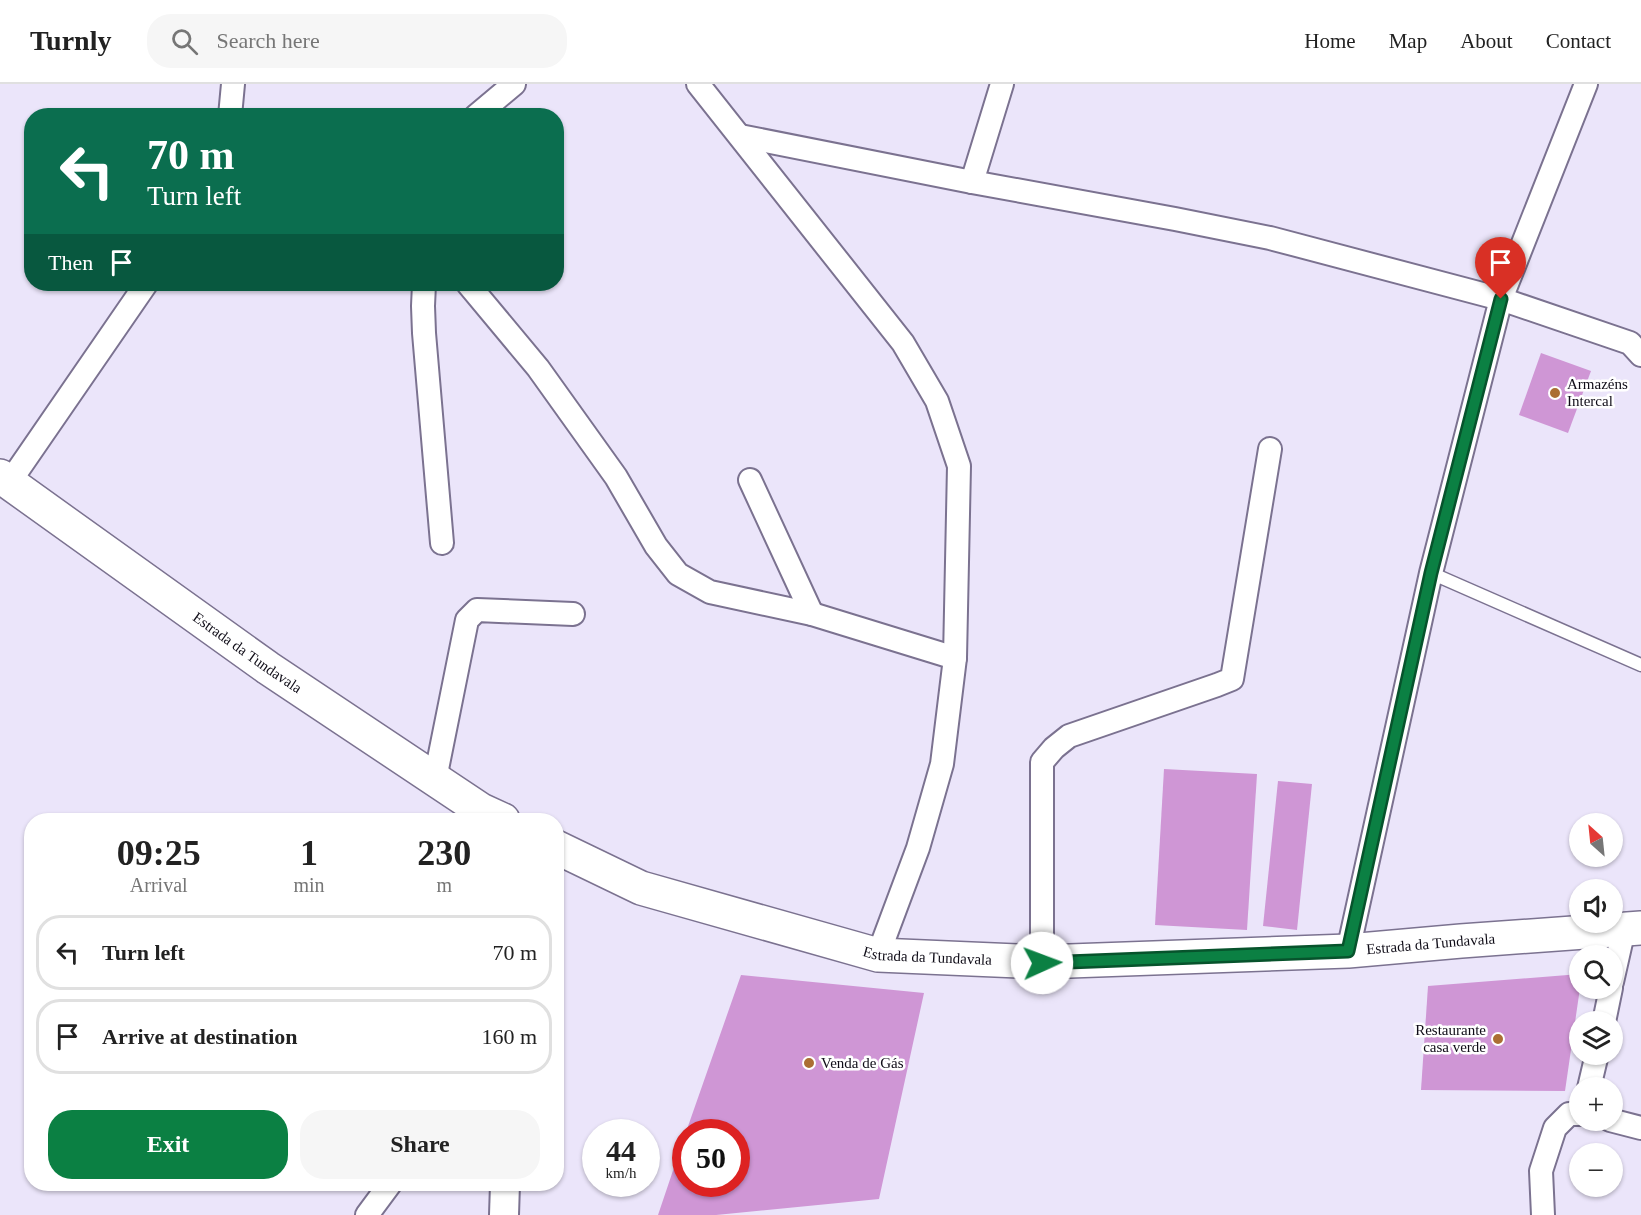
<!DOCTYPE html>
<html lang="en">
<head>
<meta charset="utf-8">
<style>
	body { margin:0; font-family:"Times New Roman",serif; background:#f6f6f6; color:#222; height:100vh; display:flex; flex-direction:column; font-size:22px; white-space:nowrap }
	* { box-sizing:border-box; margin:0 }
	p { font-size:20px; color:#767676 }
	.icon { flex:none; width:33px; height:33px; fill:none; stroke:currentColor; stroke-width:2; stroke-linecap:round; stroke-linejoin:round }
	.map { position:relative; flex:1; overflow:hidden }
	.side { position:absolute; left:24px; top:729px; width:540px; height:378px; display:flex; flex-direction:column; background:#fff; border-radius:24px; box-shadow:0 2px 4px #0004 }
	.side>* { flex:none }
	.banner { position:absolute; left:24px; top:24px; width:540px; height:183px; border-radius:24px; box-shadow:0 2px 4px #0004; background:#0b6e4f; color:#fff; overflow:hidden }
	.needle { width:39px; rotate:333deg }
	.fabs { position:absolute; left:1569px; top:729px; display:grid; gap:12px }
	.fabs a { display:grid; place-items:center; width:54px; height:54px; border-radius:50%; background:#fff; box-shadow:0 2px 4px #0004; font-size:30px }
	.speed { position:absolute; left:582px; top:1035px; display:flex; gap:12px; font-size:30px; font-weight:700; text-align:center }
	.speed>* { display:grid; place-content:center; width:78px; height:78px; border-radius:50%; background:#fff; box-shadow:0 2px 4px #0004; line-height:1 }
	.speed small { font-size:15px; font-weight:400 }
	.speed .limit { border:9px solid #d22; background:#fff; color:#111 }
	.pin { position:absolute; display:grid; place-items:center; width:51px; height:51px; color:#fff; margin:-62px -26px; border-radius:50% 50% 50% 0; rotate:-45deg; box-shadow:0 0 6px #0007 }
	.pin .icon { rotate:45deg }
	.me { position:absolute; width:66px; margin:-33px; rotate:88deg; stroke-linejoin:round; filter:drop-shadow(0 0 4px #0008) }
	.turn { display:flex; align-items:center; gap:21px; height:126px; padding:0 24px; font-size:27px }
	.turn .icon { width:78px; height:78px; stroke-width:2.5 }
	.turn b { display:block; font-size:42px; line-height:51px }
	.then { display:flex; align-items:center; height:57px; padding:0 24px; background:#0003; gap:12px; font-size:22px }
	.eta { display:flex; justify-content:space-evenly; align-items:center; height:102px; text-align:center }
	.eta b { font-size:36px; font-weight:700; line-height:42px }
	.primary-button { display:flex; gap:12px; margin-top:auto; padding:12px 24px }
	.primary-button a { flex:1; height:69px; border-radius:24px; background:#0b8043; color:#fff; font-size:24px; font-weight:700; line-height:69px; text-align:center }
	.primary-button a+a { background:#f6f6f6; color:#222 }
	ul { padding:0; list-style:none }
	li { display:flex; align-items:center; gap:18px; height:75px; margin:0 12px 9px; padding:0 12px; border:3px solid #e0e0e0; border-radius:24px }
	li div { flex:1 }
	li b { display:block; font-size:22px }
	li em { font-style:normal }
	header { display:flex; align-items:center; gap:36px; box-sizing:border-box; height:84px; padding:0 30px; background:#fff; border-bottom:2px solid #e0e0e0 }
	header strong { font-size:28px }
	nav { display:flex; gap:33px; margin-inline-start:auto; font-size:21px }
	.search { width:420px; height:54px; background:#f6f6f6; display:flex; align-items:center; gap:15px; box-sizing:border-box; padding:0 21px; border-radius:24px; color:#767676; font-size:22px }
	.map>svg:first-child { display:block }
	.building { fill:#cf96d5 }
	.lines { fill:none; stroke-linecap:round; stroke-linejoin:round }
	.service-casing { stroke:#7b7290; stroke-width:15 }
	.minor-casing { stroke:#7b7290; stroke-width:26 }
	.tertiary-casing { stroke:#7b7290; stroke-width:32 }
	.secondary-casing { stroke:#7b7290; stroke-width:36 }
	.service { stroke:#fff; stroke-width:12 }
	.minor { stroke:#fff; stroke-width:22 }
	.tertiary { stroke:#fff; stroke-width:28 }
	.secondary { stroke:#fff; stroke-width:33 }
	.route-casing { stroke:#07532c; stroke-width:15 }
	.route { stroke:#0b8043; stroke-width:10 }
	.poi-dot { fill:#ab6e33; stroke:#fff; stroke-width:2 }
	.labels { text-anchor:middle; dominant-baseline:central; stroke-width:5; stroke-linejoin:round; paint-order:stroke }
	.poi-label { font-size:15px; fill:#0f0c17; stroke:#fff; text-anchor:start }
	.street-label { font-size:15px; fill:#0f0c17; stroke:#fff }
</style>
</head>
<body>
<header>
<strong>Turnly</strong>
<div class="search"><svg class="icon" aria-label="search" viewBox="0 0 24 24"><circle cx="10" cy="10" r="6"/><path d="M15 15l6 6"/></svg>Search here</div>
<nav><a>Home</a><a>Map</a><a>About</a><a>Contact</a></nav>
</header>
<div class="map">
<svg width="1641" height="1131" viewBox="0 0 1641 1131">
	<rect width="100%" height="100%" fill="#ebe5fa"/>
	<g class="building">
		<path d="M1541 269 1591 287 1568 349 1519 331Z"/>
		<path d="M1164 685 1257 690 1247 846 1155 841Z"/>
		<path d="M1278 697 1312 700 1297 846 1263 842Z"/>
		<path d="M1580 890V904L1565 1007 1421 1006 1428 902Z"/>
		<path d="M741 891 924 909 879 1115 716 1131H658L685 1051 686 1100H736V1048H686Z"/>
	</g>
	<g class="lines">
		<defs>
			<path id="service" d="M1431 489 1641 581"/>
			<g id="minor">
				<path d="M698 0 903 259 937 317 959 382 955 574 942 680 918 764 878 871"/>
				<path d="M230 32 233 0"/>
				<path d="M476 32 514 0"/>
				<path d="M740 52 972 98 1175 135 1270 154 1501 215 1630 259 1641 271"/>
				<path d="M972 98 1002 0"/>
				<path d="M424 200 423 222 424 249 442 459"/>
				<path d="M468 200 538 284 616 393 656 462 678 490 710 508 812 530 955 574"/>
				<path d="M750 396 812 530"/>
				<path d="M9 399 146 200"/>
				<path d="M435 695 467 536 477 526 573 530"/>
				<path d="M1348 867 1431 489 1501 215 1586 0"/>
				<path d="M1042 878V678L1054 664 1069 652 1217 601 1232 595 1270 365"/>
				<path d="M1612 898 1624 845"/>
				<path d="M1604 938 1611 904"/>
				<path d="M1589 1004 1597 970"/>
				<path d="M1610 1036 1641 1044"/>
				<path d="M367 1131 390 1100"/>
				<path d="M1543 1131 1541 1087 1555 1044 1569 1030H1580"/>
			</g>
			<path id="tertiary" d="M504 1131 505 1100"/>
			<g id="secondary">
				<path id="s1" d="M0 392 268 584 481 726 503 736"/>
				<path id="s2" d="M556 763 641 804 878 871 1042 878 1348 867 1461 857 1641 844"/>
			</g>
		</defs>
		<use href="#service" class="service-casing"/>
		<use href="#minor" class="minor-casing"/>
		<use href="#tertiary" class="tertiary-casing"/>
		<use href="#secondary" class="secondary-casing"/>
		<use href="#service" class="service"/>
		<use href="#minor" class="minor"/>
		<use href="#tertiary" class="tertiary"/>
		<use href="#secondary" class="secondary"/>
	</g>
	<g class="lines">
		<defs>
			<path id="route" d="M1042 879 1348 867 1431 489 1501 215"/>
		</defs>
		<use href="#route" class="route-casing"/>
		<use href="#route" class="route"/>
	</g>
	<g class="poi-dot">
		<circle cx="1555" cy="309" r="6"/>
		<circle cx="1498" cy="955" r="6"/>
		<circle cx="809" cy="979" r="6"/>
	</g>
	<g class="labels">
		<g class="poi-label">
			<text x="1567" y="300">Armazéns<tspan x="1567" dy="17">Intercal</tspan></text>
			<text x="1486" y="946" text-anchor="end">Restaurante<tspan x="1486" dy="17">casa verde</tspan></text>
			<text x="821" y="979">Venda de Gás</text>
		</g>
		<g class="street-label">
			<text stroke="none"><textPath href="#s1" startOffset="304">Estrada da Tundavala</textPath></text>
			<text stroke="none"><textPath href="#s2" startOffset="894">Estrada da Tundavala</textPath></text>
			<text stroke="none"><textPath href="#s2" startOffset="390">Estrada da Tundavala</textPath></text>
		</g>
	</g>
</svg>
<div class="fabs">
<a><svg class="needle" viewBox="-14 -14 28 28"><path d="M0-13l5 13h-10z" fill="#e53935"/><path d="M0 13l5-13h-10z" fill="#767676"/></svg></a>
<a><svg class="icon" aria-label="sound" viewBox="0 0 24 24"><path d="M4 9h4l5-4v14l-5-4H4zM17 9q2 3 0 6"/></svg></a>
<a><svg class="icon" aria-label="search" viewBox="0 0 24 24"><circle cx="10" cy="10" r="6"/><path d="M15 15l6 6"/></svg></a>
<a><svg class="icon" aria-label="layers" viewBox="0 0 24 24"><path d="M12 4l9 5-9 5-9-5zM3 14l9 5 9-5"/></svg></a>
<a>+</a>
<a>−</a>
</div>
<div class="speed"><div>44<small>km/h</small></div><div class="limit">50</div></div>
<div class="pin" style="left:1501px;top:215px;background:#d93025"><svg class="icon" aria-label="arrive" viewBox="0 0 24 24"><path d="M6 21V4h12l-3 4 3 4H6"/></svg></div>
<svg class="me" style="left:1042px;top:879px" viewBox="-20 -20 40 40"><circle r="19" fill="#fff"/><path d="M0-13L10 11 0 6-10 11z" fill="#0b8043"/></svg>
<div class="banner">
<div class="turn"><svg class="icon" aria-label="left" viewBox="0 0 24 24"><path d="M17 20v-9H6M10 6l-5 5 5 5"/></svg><div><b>70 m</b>Turn left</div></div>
<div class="then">Then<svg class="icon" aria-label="arrive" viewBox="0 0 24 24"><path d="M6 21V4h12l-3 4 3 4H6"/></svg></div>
</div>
<section class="side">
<div class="eta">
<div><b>09:25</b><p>Arrival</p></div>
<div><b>1</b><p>min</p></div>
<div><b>230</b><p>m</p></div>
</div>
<ul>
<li><svg class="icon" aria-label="left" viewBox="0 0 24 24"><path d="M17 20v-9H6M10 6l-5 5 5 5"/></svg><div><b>Turn left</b></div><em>70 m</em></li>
<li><svg class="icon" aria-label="arrive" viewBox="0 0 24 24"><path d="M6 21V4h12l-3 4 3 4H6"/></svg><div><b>Arrive at destination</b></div><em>160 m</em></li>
</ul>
<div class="primary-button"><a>Exit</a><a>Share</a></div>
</section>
</div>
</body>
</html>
